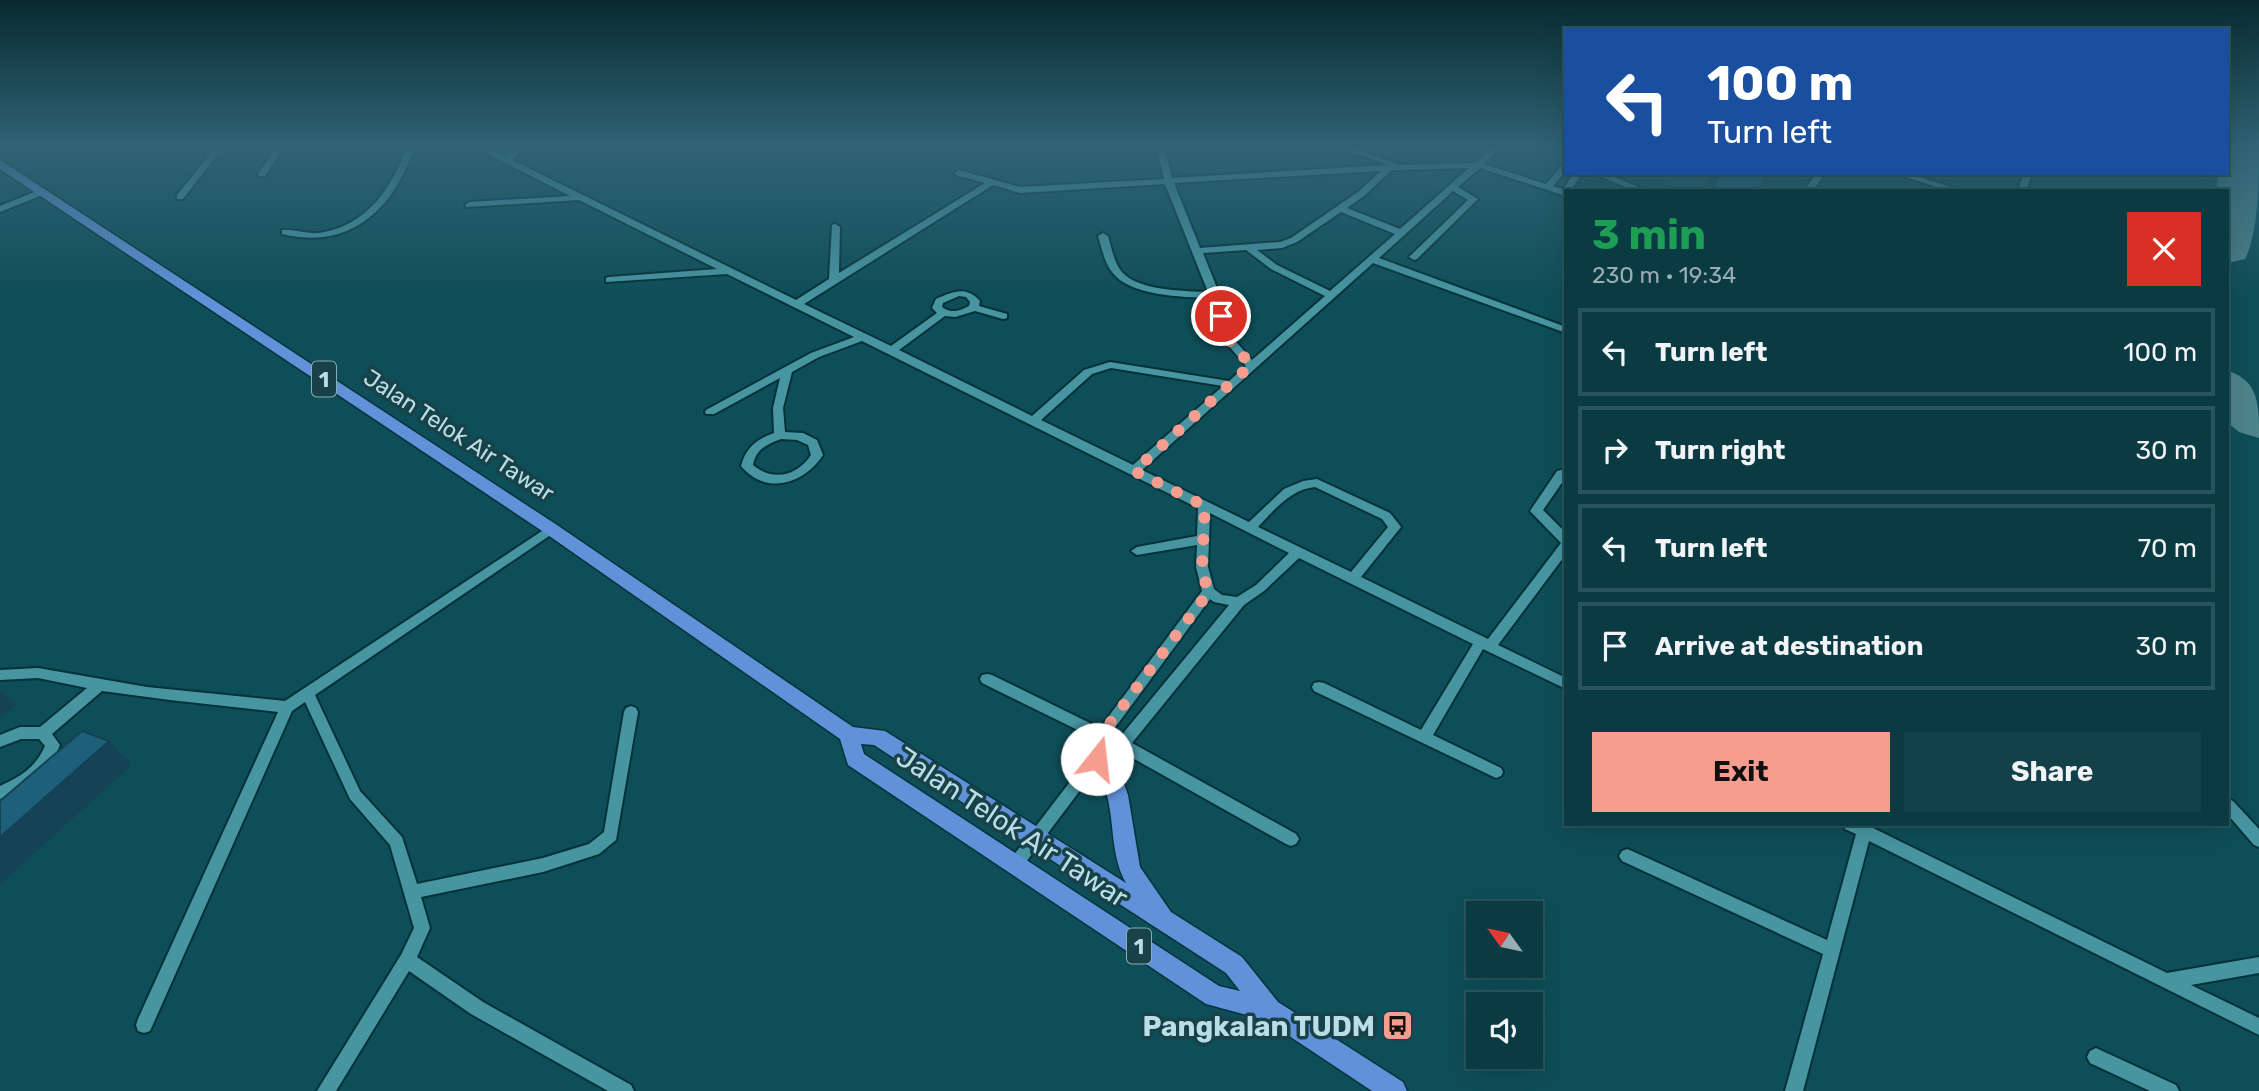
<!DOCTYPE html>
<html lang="en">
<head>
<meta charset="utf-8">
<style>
	body { margin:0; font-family:Rubik,sans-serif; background:#134149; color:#f1f3f6; height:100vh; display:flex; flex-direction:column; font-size:26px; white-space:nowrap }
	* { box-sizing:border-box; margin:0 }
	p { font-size:23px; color:#99adb2 }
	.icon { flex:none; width:38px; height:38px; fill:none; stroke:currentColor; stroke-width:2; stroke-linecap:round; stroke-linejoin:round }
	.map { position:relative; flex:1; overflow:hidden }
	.details { position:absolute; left:1564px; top:189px; width:665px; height:637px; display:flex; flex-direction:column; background:#0a3a42; border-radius:0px; box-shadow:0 7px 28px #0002,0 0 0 2px #2a545b }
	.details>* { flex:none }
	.top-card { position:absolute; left:1564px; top:28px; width:665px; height:147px; border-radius:0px; box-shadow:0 7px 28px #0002,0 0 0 2px #2a545b; background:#1a4fa0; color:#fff; overflow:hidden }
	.needle { width:46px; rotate:303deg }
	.buttons { position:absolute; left:1466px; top:901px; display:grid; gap:14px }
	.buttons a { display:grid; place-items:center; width:77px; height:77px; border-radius:0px; background:#0a3a42; box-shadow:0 7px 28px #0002,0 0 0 2px #2a545b; font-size:35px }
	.pin { position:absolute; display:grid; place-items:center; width:60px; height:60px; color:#fff; margin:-30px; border:4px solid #fff; border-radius:50%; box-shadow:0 2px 7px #0007 }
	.me { position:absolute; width:77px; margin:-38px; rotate:16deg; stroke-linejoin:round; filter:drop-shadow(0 0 5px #0008) }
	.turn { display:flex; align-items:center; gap:24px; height:147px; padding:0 28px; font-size:32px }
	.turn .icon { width:91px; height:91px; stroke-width:2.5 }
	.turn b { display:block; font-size:49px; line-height:60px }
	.round { display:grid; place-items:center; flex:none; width:74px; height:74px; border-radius:0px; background:#134149 }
	.overview { display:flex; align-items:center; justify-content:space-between; height:119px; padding:0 28px }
	h1 { font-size:42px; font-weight:700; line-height:52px; color:#1e9e55 }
	.action { display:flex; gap:14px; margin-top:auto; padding:14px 28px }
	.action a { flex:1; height:80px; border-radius:0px; background:#f59d8e; color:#111; font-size:28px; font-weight:700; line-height:80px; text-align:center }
	.action a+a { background:#134149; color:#f1f3f6 }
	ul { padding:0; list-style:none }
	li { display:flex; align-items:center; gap:21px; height:88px; margin:0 14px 10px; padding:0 14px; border:4px solid #2a545b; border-radius:0px }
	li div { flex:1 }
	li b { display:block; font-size:26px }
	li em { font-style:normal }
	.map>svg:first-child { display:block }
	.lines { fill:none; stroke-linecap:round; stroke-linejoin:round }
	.taxiway { fill:#4e848c; fill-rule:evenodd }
	.minor-casing { stroke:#053238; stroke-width:4 }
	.major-casing { stroke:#053238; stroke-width:3 }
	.minor { fill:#4895a2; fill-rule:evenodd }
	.major { fill:#6191d9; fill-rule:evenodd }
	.wall { fill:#1a5269 }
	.shaded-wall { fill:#154255 }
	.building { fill:#1e5f7a; stroke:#154255; stroke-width:2 }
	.route { stroke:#f59d8e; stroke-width:12; stroke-dasharray:0 21.6 }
	.labels { text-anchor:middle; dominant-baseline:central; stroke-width:7; stroke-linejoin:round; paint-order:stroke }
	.shield { fill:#184148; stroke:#89afb6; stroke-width:2 }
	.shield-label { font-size:21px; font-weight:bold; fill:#badee5 }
	.street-label { font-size:23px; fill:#badee5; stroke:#184148 }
	.near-street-label { font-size:28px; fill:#badee5; stroke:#184148 }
	.near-poi-label { font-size:28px; font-weight:bold; fill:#badee5; stroke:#184148; text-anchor:end }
</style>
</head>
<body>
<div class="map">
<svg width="2259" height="1091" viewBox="0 0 2259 1091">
	<rect width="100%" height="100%" fill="#0e4e58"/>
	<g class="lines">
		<g class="taxiway">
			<path d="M2228 145H2259C2259 177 2259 232 2245 259L2228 263V191H2216L2219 173H2228Z"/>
			<path d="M2228 371C2259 381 2259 404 2259 438L2239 432 2228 423Z"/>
		</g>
		<defs>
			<g id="minor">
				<path d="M217 145H225L183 199H177V195Z"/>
				<path d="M277 145H285L265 176H259L258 174Z"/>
				<path d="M407 145H415C395 208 351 251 282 234V230C294 229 306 234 319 233 367 226 393 187 407 145Z"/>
				<path d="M470 145H481L505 157 521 145H530L512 160 796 300 829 279 832 225 835 224 840 227 839 273 985 183 956 175 955 173 959 170 1020 187 1164 179 1156 145H1164L1172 178 1388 165 1332 145H1345L1399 165 1475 163 1495 145H1504L1484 164 1546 184 1563 164 1566 163V171L1553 186 1563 189 1574 173H1583L1570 191H1566V196L1480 168 1458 187 1478 199 1417 259 1414 260 1409 257 1468 200 1453 191 1379 258 1566 327V333L1373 263 1142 470 1249 522 1284 489 1303 481 1317 479 1390 513 1401 527 1361 577 1488 639 1561 543 1530 511 1557 471 1566 469V477L1543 510 1566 533V554L1498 645 1566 678V689L1483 649 1433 735 1501 768 1503 772 1501 776 1496 778 1314 691 1312 687 1314 683 1319 682 1324 683 1421 730 1473 644 1299 558 1264 591 1244 605 1132 743 1296 834 1299 839 1296 844 1291 846 1286 844 1120 751 1109 752 1020 870 1015 872 1010 870 1007 865 1010 860 1099 744 1096 739 982 683 980 679 982 675 987 674 992 675 1100 728 1202 591 1196 567 1197 545 1137 555 1131 551 1137 547 1197 536 1198 508 862 341 819 357 792 372 783 408 785 432 803 433 817 440 823 455C804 484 766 496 741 466 746 447 757 439 774 433L773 408 780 378 714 414H706L705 412 706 410 811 353 854 337 727 274 606 282V278L609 277 717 269 579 200 466 207 465 205 469 202 570 196ZM1469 168 1400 229 1347 208 1364 196 1392 170ZM1381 171 1358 192 1291 238 1280 242 1200 248 1174 183ZM1165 184 1208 292C1184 291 1132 291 1119 268 1113 258 1111 246 1108 236L1103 233 1098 236C1102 248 1104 262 1112 272 1129 296 1183 297 1210 298L1222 338 1246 366 1229 381 1110 362 1084 370 1032 416 899 350 945 316 955 317 975 311 1003 319 1007 318V314L979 306 980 301C966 285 952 292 936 299L932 308 937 313 891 346 804 304 993 185 1020 193ZM1341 212 1395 234 1330 291 1277 265 1257 250 1282 248 1297 242ZM1246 250 1271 269 1325 296 1252 360 1232 337 1217 288 1203 253ZM959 296 966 297 970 302 969 306C959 311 952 314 942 307L943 303ZM1111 368 1223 386 1133 465 1041 420 1092 374ZM781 439 797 440 808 445 811 455C797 476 773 482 753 465 756 449 767 444 781 439ZM1315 487 1382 519 1388 527 1351 572 1258 527C1274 510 1291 489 1315 487ZM1210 513 1289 553 1256 585 1237 597 1222 595 1214 589 1208 567ZM1210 599 1214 602 1229 605 1120 737 1111 733Z"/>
				<path d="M1395 145H1407L1416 150 1412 153Z"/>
				<path d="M1592 173H1605L1648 191H1635Z"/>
				<path d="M1816 173H1825L1813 191H1804Z"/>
				<path d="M1893 173H1907L1963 191H1949Z"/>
				<path d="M2024 173H2032L2026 191H2018Z"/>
				<path d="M42 189 46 192 45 194 0 212V206Z"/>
				<path d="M551 525 555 526 557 529 555 532 315 695 360 791 402 837 417 884 543 858 589 844 604 832 624 712 626 708 631 706 636 708 638 712 616 840 599 854 543 872 421 897 430 928 417 957 483 1002 631 1085 634 1091H608L471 1014 409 971 336 1091H317L401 955 414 928 390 845 350 799 305 702 292 711 150 1031 144 1033 138 1031 136 1025 138 1019 278 712 170 700 102 691 52 734 60 745C48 773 29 789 0 799V786C20 777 36 767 45 746L39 739H21L0 747V735L20 727H40L87 688 38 678 0 680V670L38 668 147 687 285 701Z"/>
				<path d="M2228 799 2233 801 2259 829V847L2254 845 2228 815Z"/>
				<path d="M1843 824H1865L2167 973 2259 957V973L2191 985 2259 1018V1035L1869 841 1803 1091H1785L1823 954 1622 861 1619 856 1622 851 1627 849 1632 851 1827 940 1856 834 1845 829Z"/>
				<path d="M2096 1048 2176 1085 2179 1091H2150L2090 1063 2087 1057 2090 1051Z"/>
			</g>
			<path id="major" d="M0 160 557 525 853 727 885 731 1126 883C1110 855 1115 822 1106 792 1102 778 1093 771 1087 759L1090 753 1097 751 1104 753 1121 775 1128 795 1140 867 1171 912 1242 957 1278 1002 1403 1082 1407 1091H1372L1265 1020 1206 1004 848 765 840 739 545 533 0 169ZM861 744 874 745 1226 973 1240 991 1219 986 864 754Z"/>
		</defs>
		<use href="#minor" class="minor-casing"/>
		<use href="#major" class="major-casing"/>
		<use href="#minor" class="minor"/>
		<use href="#major" class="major"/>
	</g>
	<g class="wall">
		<path d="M1535 145H1566V155L1535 146Z"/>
		<path d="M1630 173H1718L1705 191H1691Z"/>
	</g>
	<g class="shaded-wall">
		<path d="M1710 173H1718L1705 191H1704Z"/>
		<path d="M1768 174 1762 191H1757Z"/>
		<path d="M0 690 16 705 0 718Z"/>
		<path d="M109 741 132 765 0 884V837Z"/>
	</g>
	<g class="building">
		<path d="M1722 173H1766L1768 174 1757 191H1716L1711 189Z"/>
		<path d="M82 731 109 741 0 837V801Z"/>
	</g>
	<linearGradient id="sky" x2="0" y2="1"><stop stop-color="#082b30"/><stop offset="0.49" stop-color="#306375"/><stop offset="1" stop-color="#306375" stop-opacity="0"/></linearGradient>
	<rect width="2259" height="298" fill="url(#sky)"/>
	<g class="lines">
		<path class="route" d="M1097 759 1105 747 1101 735 1208 593 1202 567 1205 506 1134 471 1251 365 1227 338 1221 316"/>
	</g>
	<defs>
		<symbol id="bus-square" viewBox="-11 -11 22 22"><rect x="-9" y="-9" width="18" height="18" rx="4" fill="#f59d8e" stroke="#184148"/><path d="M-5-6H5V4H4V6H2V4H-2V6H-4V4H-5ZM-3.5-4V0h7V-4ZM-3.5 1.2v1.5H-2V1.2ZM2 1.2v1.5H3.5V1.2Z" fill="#111"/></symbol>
	</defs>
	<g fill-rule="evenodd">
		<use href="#bus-square" x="1380" y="1008" width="35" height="35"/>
	</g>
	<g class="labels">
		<g class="shield">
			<rect x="312" y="361.5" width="24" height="35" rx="5"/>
			<rect x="1127" y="928.5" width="24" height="35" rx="5"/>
		</g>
		<g class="shield-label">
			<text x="324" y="379">1</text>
			<text x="1139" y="946">1</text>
		</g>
		<g class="street-label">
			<text transform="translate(459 435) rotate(33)">Jalan Telok Air Tawar</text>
		</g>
		<g class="near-street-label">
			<text transform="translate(1012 827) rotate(33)">Jalan Telok Air Tawar</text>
		</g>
		<g class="near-poi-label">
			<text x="1375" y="1026">Pangkalan TUDM</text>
		</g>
	</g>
</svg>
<div class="buttons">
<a><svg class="needle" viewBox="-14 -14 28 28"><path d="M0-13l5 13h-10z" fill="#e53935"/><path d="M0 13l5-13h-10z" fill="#99adb2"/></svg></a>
<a><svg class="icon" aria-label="sound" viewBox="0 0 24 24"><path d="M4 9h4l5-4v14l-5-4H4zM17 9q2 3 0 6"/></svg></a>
</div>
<div class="pin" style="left:1221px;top:316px;background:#d93025"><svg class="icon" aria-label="arrive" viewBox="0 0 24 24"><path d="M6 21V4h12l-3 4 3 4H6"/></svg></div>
<svg class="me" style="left:1097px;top:759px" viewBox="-20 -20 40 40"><circle r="19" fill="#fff"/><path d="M0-13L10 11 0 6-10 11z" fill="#f59d8e"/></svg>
<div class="top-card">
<div class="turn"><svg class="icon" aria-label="left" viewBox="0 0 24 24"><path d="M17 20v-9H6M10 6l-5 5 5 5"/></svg><div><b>100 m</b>Turn left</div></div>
</div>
<section class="details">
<div class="overview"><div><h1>3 min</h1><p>230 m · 19:34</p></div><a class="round" style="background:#d93025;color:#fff"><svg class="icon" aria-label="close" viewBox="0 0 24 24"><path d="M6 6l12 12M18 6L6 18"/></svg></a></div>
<ul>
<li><svg class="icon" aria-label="left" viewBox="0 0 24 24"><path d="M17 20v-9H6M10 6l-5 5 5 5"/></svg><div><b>Turn left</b></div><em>100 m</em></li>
<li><svg class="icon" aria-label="right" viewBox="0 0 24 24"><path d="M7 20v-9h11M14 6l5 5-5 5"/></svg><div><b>Turn right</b></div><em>30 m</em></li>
<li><svg class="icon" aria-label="left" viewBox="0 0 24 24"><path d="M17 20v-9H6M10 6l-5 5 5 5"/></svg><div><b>Turn left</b></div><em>70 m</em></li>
<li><svg class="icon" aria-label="arrive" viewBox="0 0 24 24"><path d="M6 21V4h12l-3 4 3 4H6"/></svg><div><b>Arrive at destination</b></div><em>30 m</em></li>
</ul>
<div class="action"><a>Exit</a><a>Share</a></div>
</section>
</div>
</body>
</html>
